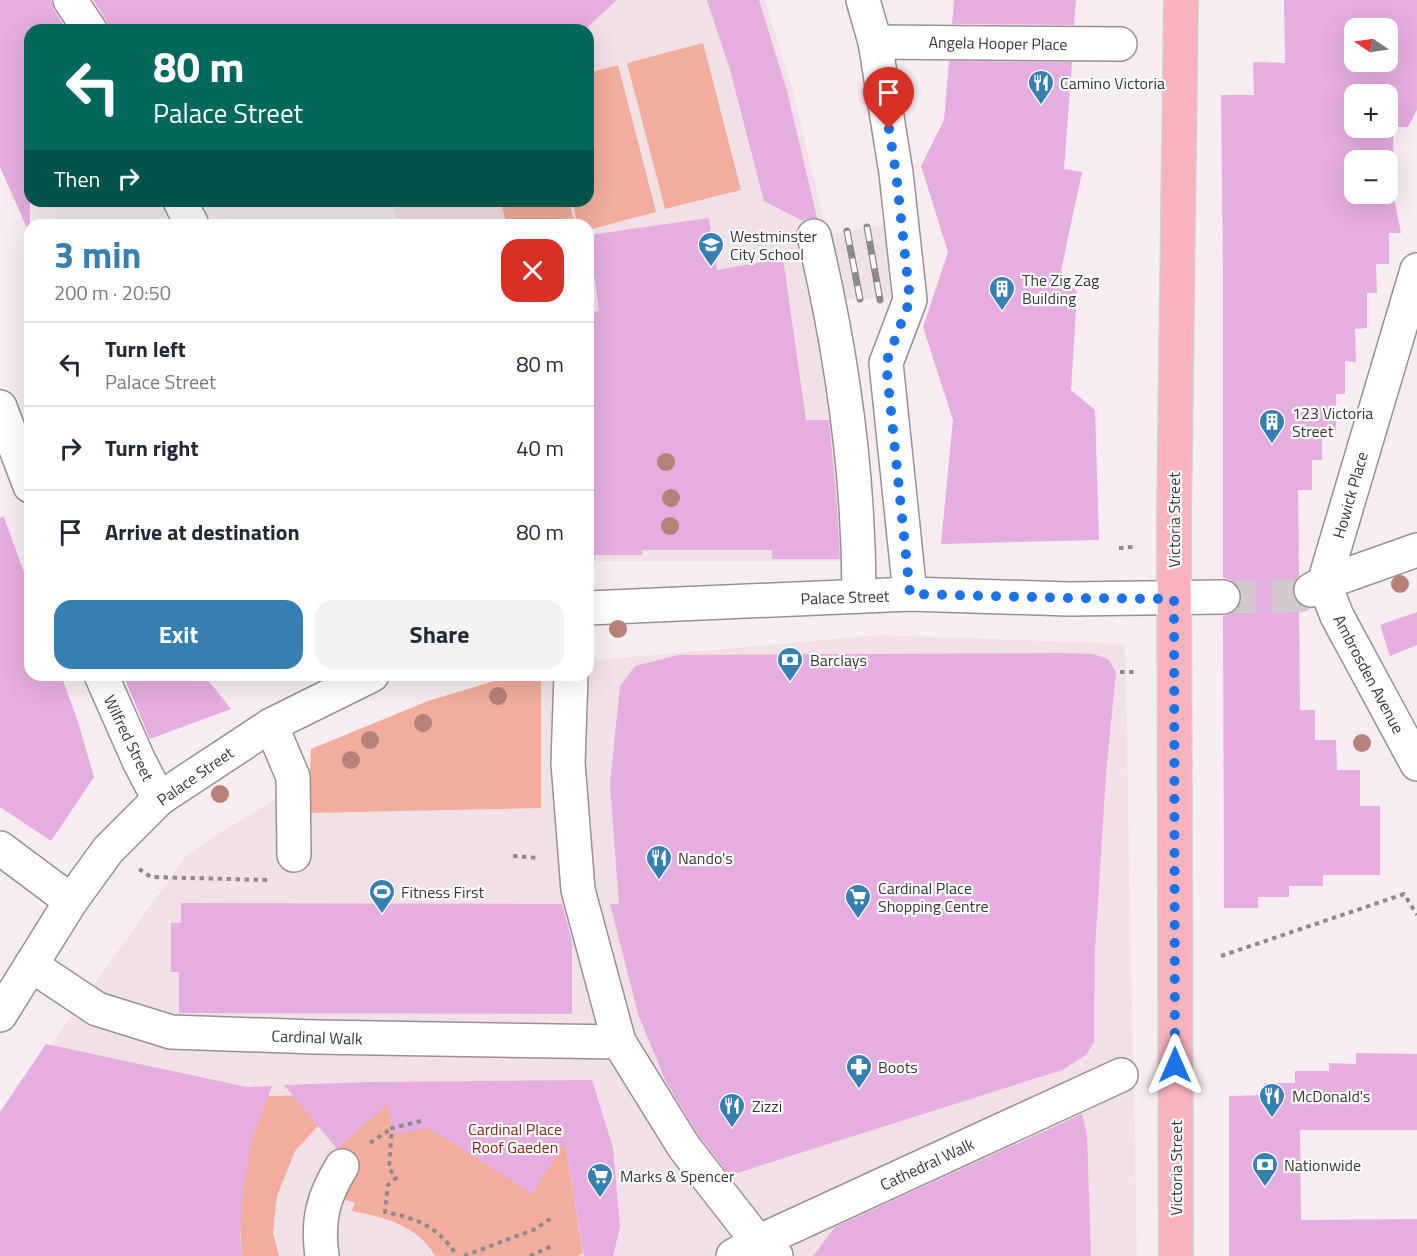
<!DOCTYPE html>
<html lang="en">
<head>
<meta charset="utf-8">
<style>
	body { margin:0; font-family:"Titillium Web",sans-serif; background:#f2f2f3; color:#1f2937; height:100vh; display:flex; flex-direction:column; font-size:22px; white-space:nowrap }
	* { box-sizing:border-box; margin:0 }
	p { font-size:20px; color:#747a83 }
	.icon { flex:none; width:33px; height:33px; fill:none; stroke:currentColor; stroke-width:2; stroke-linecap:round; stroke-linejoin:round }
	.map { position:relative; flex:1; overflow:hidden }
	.side { position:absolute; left:24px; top:219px; width:570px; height:462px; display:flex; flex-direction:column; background:#fff; border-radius:18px; box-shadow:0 6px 24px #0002 }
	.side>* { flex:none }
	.top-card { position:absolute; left:24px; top:24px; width:570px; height:183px; border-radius:18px; box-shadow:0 6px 24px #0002; background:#00695c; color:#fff; overflow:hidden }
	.needle { width:39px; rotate:283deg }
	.controls { position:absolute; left:1344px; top:18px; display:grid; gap:12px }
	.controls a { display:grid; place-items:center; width:54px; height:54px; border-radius:12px; background:#fff; box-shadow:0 6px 24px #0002; font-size:30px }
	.pin { position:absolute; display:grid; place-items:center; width:51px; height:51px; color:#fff; margin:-62px -26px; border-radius:50% 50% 50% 0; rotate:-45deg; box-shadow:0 0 6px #0007 }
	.pin .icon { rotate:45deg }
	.me { position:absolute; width:66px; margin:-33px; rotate:0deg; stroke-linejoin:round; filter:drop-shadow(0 0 4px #0008) }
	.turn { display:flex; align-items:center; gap:21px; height:126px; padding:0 30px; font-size:27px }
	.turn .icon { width:78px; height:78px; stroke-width:2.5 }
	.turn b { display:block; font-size:42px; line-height:51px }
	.then { display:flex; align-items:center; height:57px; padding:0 30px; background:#0003; gap:12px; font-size:22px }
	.round { display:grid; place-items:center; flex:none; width:63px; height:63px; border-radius:18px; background:#f2f2f3 }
	.headline { display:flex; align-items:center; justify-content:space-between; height:102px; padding:0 30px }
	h1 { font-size:36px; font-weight:700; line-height:45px; color:#357fb3 }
	.cta { display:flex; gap:12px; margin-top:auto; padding:12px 30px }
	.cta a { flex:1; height:69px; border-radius:18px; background:#357fb3; color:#fff; font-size:24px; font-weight:700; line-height:69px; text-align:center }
	.cta a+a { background:#f2f2f3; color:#1f2937 }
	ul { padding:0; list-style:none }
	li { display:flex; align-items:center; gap:18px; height:84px; padding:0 30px; border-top:2px solid #e0e1e3 }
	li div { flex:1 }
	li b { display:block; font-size:22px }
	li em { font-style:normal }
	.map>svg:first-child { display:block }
	.built { fill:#f2e0e7 }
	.green { fill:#f2ad9c }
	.building { fill:#e6ade0; fill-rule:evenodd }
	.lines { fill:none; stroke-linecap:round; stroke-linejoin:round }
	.minor-tunnel { stroke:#d1c9cc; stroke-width:33; stroke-dasharray:33 16; stroke-linecap:butt }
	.minor-casing { stroke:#9a9094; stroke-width:36 }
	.major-casing { stroke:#d0cfcf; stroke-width:36 }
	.path { stroke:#90898c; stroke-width:4; stroke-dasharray:4.5 4.5; stroke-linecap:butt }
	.minor { stroke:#fff; stroke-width:33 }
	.major { stroke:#fab3bc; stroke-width:33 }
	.rail-casing { stroke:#8f898b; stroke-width:7 }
	.rail { stroke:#fefefe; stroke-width:4.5; stroke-dasharray:14; stroke-linecap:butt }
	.tree { fill:#b68177 }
	.route { stroke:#1a73e8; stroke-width:10; stroke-dasharray:0 18 }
	.labels { text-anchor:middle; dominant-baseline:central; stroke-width:4.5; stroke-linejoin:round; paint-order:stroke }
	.street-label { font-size:16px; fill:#3b3738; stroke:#fefefe }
	.poi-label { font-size:16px; fill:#3b3738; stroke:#fefefe; text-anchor:start }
	.park-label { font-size:16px; fill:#802913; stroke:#fefefe }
</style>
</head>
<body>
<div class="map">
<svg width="1417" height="1256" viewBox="0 0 1417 1256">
	<rect width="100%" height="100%" fill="#f7edf1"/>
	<g class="built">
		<path d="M582 0H765L793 90 827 235 885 224 896 294 890 299H851L843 301 859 561H588V225H400L390 201H588V30H548Z"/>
		<path d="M878 635 1125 644 1137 1256H0V1116L186 856 213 837 419 712 538 675H588V661Z"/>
	</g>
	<g class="green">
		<path d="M703 43 741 190 665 209 627 63Z"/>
		<path d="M618 65 656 212 588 230V225H578L572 201H588V73Z"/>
		<path d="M500 201H569L575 225H507Z"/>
		<path d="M514 675H541V808L308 813 311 749 428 701Z"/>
		<path d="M363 1094 336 1109 318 1126 295 1151 277 1196 273 1233 279 1256H242C238 1217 242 1173 253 1135 257 1122 263 1109 268 1096Z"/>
		<path d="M366 1096 562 1124 583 1253 577 1256H435C419 1226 384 1217 352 1211L355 1203 343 1199 307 1204 318 1173 340 1147 323 1126Z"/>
	</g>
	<g class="building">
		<path d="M0 0H51L54 10 67 30H30V235L0 167Z"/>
		<path d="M93 0H617L584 30H109L106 20Z"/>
		<path d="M707 0H759L787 91 817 218H809L803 221 764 201 730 70Z"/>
		<path d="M954 0H1076L1074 25 952 24Z"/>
		<path d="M1284 0H1417V110L1408 127H1393L1394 198 1401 233H1389V264H1376L1377 293H1367V328L1355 329 1356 362 1345 361V394H1336V430H1322V460H1312V490H1298L1299 576 1295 581 1292 589 1294 598 1299 604 1300 710H1315V740H1336L1337 770H1360V806H1380V875H1323V886H1289V897H1258V908H1224L1223 616 1233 613 1240 606 1242 597 1239 587 1232 580 1223 578V270L1221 95H1254L1253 62 1285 63ZM1354 28H1388V62H1354ZM1354 94H1388V128H1354ZM1354 160H1388V194H1354Z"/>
		<path d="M949 61 1072 62 1064 169 1082 172 1061 271 1077 292 1071 390 1095 410 1099 540 941 544 953 420 923 327 948 252 921 166 944 120Z"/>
		<path d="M709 218 717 270 783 258 806 420H829L837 506 840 559H772V550H642V555H594L593 539 588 540V313L599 311 589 235Z"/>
		<path d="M4 517 30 589V675H61L78 722 94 777 51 841 0 807V518Z"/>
		<path d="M1417 612V645L1390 656 1380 625Z"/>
		<path d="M1061 653 1093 654 1102 657 1109 660 1116 672 1106 774 1095 949 1094 1042 1086 1055 1062 1070 756 1167 738 1173 727 1172 699 1136 666 1082 638 1014 610 904H619L610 784 620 686 635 666 678 655Z"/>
		<path d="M123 675H204L231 709 150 739Z"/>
		<path d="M181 903 562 904 572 941V1014L179 1013V972H171V923H181Z"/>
		<path d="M46 1044 247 1087 272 1086 253 1136 243 1189 240 1240 242 1256H0V1112Z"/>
		<path d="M1356 1053 1417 1054V1130H1300L1301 1220 1417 1219V1256H1229V1096L1263 1095 1264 1083H1295V1071H1329V1063L1356 1064Z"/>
		<path d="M592 1080 613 1148 620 1227 613 1256H584L565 1142 532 1194 429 1128 393 1134 388 1104 337 1149 284 1085 370 1082Z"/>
		<path d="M1082 1114 1087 1134 1091 1256H813L835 1227Z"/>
	</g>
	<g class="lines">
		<path class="minor-tunnel" d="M1223 597 1299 596 1307 592"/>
		<defs>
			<g id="minor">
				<path d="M70 0 90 30"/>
				<path d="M863 0 875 42 896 173 910 300 886 363 910 594"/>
				<path d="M875 42 1120 44"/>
				<path d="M180 201 192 225"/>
				<path d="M814 236C842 353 859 475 859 596"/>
				<path d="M1417 270 1324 583 1337 616 1417 764"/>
				<path d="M0 407 30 486"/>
				<path d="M1311 590 1324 583 1417 550"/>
				<path d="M588 608 910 594 1068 599 1223 597"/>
				<path d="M101 675 139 761 159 799"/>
				<path d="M571 675 568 763 578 890 619 1042"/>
				<path d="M271 725 293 777 294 855"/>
				<path d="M0 848 71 901"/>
				<path d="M31 965 97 1009 171 1032 316 1037 619 1042 684 1147 758 1242 776 1256"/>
				<path d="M0 1015 71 901 108 850 159 799 271 725 372 675"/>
				<path d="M322 1256C317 1220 323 1197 342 1166"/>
				<path d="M733 1256 758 1242 1121 1075"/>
			</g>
			<path id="major" d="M1176 1256 1174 518 1181 0"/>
		</defs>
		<use href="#minor" class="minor-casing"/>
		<use href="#major" class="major-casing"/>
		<g class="path">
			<path d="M1119 548 1133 547"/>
			<path d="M1120 672H1137"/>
			<path d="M513 856 539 858"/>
			<path d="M139 869 151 877 268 880"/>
			<path d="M1221 956 1404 894 1417 915"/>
			<path d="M421 1121 392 1128 389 1168 396 1178 388 1185 385 1212C419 1219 437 1226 457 1256"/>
			<path d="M370 1143 392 1128"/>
			<path d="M464 1256 533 1230 552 1218"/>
			<path d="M530 1256 554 1245"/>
		</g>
		<use href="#minor" class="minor"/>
		<use href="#major" class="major"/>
		<defs>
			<g id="rail">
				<path d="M867 227 880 300"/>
				<path d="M847 231 860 299"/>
			</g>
		</defs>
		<use href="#rail" class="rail-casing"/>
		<use href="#rail" class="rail"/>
	</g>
	<g class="tree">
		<circle cx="666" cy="462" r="9"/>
		<circle cx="671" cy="498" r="9"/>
		<circle cx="670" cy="526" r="9"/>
		<circle cx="1400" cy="584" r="9"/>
		<circle cx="618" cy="629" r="9"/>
		<circle cx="498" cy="696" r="9"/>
		<circle cx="423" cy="723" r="9"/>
		<circle cx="370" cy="740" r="9"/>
		<circle cx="1362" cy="743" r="9"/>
		<circle cx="351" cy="760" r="9"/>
		<circle cx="220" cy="794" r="9"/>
	</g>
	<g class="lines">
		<path class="route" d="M889 129 896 173 910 300 886 363 910 594 1068 598 1174 599 1175 1065"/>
	</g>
	<defs>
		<symbol id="restaurant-pin" viewBox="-11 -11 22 30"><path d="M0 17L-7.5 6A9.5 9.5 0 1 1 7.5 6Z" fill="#357fb3" stroke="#fefefe"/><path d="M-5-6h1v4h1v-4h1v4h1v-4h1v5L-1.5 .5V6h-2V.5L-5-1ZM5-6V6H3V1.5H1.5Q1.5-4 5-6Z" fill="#fff"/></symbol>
		<symbol id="school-pin" viewBox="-11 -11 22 30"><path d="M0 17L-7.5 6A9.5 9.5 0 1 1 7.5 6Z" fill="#357fb3" stroke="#fefefe"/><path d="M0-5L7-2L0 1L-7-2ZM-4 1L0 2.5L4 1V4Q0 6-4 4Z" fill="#fff"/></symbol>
		<symbol id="building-pin" viewBox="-11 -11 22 30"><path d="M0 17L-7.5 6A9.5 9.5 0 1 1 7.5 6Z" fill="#357fb3" stroke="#fefefe"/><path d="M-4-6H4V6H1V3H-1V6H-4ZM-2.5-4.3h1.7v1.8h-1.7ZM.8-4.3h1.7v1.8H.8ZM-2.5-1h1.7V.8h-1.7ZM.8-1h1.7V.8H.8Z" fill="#fff"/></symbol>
		<symbol id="bank-pin" viewBox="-11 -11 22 30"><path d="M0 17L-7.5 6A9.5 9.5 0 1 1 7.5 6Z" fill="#357fb3" stroke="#fefefe"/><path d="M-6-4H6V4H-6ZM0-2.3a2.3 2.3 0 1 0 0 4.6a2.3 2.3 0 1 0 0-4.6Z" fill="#fff"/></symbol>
		<symbol id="stadium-pin" viewBox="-11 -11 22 30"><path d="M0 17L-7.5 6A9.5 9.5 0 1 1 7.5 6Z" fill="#357fb3" stroke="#fefefe"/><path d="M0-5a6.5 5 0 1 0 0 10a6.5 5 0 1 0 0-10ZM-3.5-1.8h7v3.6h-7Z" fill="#fff"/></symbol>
		<symbol id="supermarket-pin" viewBox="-11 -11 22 30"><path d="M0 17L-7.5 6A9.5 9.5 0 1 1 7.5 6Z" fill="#357fb3" stroke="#fefefe"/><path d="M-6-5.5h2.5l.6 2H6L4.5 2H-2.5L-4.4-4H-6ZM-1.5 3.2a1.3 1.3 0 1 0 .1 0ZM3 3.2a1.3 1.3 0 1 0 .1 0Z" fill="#fff"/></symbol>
		<symbol id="pharmacy-pin" viewBox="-11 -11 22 30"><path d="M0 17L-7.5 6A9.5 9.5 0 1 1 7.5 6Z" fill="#357fb3" stroke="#fefefe"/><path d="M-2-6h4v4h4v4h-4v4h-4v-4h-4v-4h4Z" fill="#fff"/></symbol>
	</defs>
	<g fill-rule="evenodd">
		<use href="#restaurant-pin" x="1026" y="68" width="30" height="40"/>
		<use href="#school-pin" x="696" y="230" width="30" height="40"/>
		<use href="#building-pin" x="987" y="274" width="30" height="40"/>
		<use href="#building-pin" x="1257" y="407" width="30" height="40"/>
		<use href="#bank-pin" x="775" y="645" width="30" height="40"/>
		<use href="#restaurant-pin" x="644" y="843" width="30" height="40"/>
		<use href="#stadium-pin" x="367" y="877" width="30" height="40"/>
		<use href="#supermarket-pin" x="843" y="882" width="30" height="40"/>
		<use href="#pharmacy-pin" x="844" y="1052" width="30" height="40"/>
		<use href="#restaurant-pin" x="1257" y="1081" width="30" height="40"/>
		<use href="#restaurant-pin" x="717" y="1091" width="30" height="40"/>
		<use href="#bank-pin" x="1250" y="1150" width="30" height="40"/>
		<use href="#supermarket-pin" x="585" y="1161" width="30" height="40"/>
	</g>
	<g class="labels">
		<g class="street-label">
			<text transform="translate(998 43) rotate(1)">Angela Hooper Place</text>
			<text transform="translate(1350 495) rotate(-74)">Howick Place</text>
			<text transform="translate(1174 520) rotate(-90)">Victoria Street</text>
			<text transform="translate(845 597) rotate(-2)">Palace Street</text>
			<text transform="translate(1369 674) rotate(62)">Ambrosden Avenue</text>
			<text transform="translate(129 738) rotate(64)">Wilfred Street</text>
			<text transform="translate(195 776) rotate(-35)">Palace Street</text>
			<text transform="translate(317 1037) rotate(2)">Cardinal Walk</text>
			<text transform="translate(927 1164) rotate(-25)">Cathedral Walk</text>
			<text transform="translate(1176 1168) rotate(-90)">Victoria Street</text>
		</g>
		<g class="poi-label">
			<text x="1060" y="83">Camino Victoria</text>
			<text x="730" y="236">Westminster<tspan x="730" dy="18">City School</tspan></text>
			<text x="1022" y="280">The Zig Zag<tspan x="1022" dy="18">Building</tspan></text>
			<text x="1292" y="413">123 Victoria<tspan x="1292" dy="18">Street</tspan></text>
			<text x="810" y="660">Barclays</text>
			<text x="678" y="858">Nando's</text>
			<text x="878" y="888">Cardinal Place<tspan x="878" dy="18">Shopping Centre</tspan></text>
			<text x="401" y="892">Fitness First</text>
			<text x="878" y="1067">Boots</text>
			<text x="1292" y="1096">McDonald's</text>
			<text x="752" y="1106">Zizzi</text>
			<text x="1284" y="1165">Nationwide</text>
			<text x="620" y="1176">Marks &amp; Spencer</text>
		</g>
		<g class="park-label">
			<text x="515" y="1129">Cardinal Place<tspan x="515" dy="18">Roof Gaeden</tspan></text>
		</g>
	</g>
</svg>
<div class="controls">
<a><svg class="needle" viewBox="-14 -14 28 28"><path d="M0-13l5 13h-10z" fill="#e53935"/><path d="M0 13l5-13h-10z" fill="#747a83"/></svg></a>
<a>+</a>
<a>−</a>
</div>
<div class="pin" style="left:889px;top:129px;background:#d93025"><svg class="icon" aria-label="arrive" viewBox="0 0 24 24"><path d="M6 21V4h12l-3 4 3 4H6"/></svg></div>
<svg class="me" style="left:1175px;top:1065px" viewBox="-20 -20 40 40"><path d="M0-17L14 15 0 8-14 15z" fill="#1a73e8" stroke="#fff" stroke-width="4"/></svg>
<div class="top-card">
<div class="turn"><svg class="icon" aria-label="left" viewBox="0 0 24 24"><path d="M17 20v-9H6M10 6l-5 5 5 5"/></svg><div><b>80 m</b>Palace Street</div></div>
<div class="then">Then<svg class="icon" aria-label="right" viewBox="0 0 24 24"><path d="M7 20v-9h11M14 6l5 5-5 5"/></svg></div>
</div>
<section class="side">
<div class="headline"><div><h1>3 min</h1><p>200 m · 20:50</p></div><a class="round" style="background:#d93025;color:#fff"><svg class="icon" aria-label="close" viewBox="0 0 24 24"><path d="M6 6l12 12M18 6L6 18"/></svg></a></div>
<ul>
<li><svg class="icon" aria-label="left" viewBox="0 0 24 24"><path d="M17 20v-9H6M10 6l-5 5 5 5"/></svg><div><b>Turn left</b><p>Palace Street</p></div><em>80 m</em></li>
<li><svg class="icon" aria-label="right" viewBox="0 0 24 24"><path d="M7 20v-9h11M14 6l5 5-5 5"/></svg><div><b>Turn right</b></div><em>40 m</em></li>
<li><svg class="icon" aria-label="arrive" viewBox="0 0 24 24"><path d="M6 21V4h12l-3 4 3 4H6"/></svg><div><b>Arrive at destination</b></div><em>80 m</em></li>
</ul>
<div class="cta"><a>Exit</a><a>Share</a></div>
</section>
</div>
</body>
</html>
